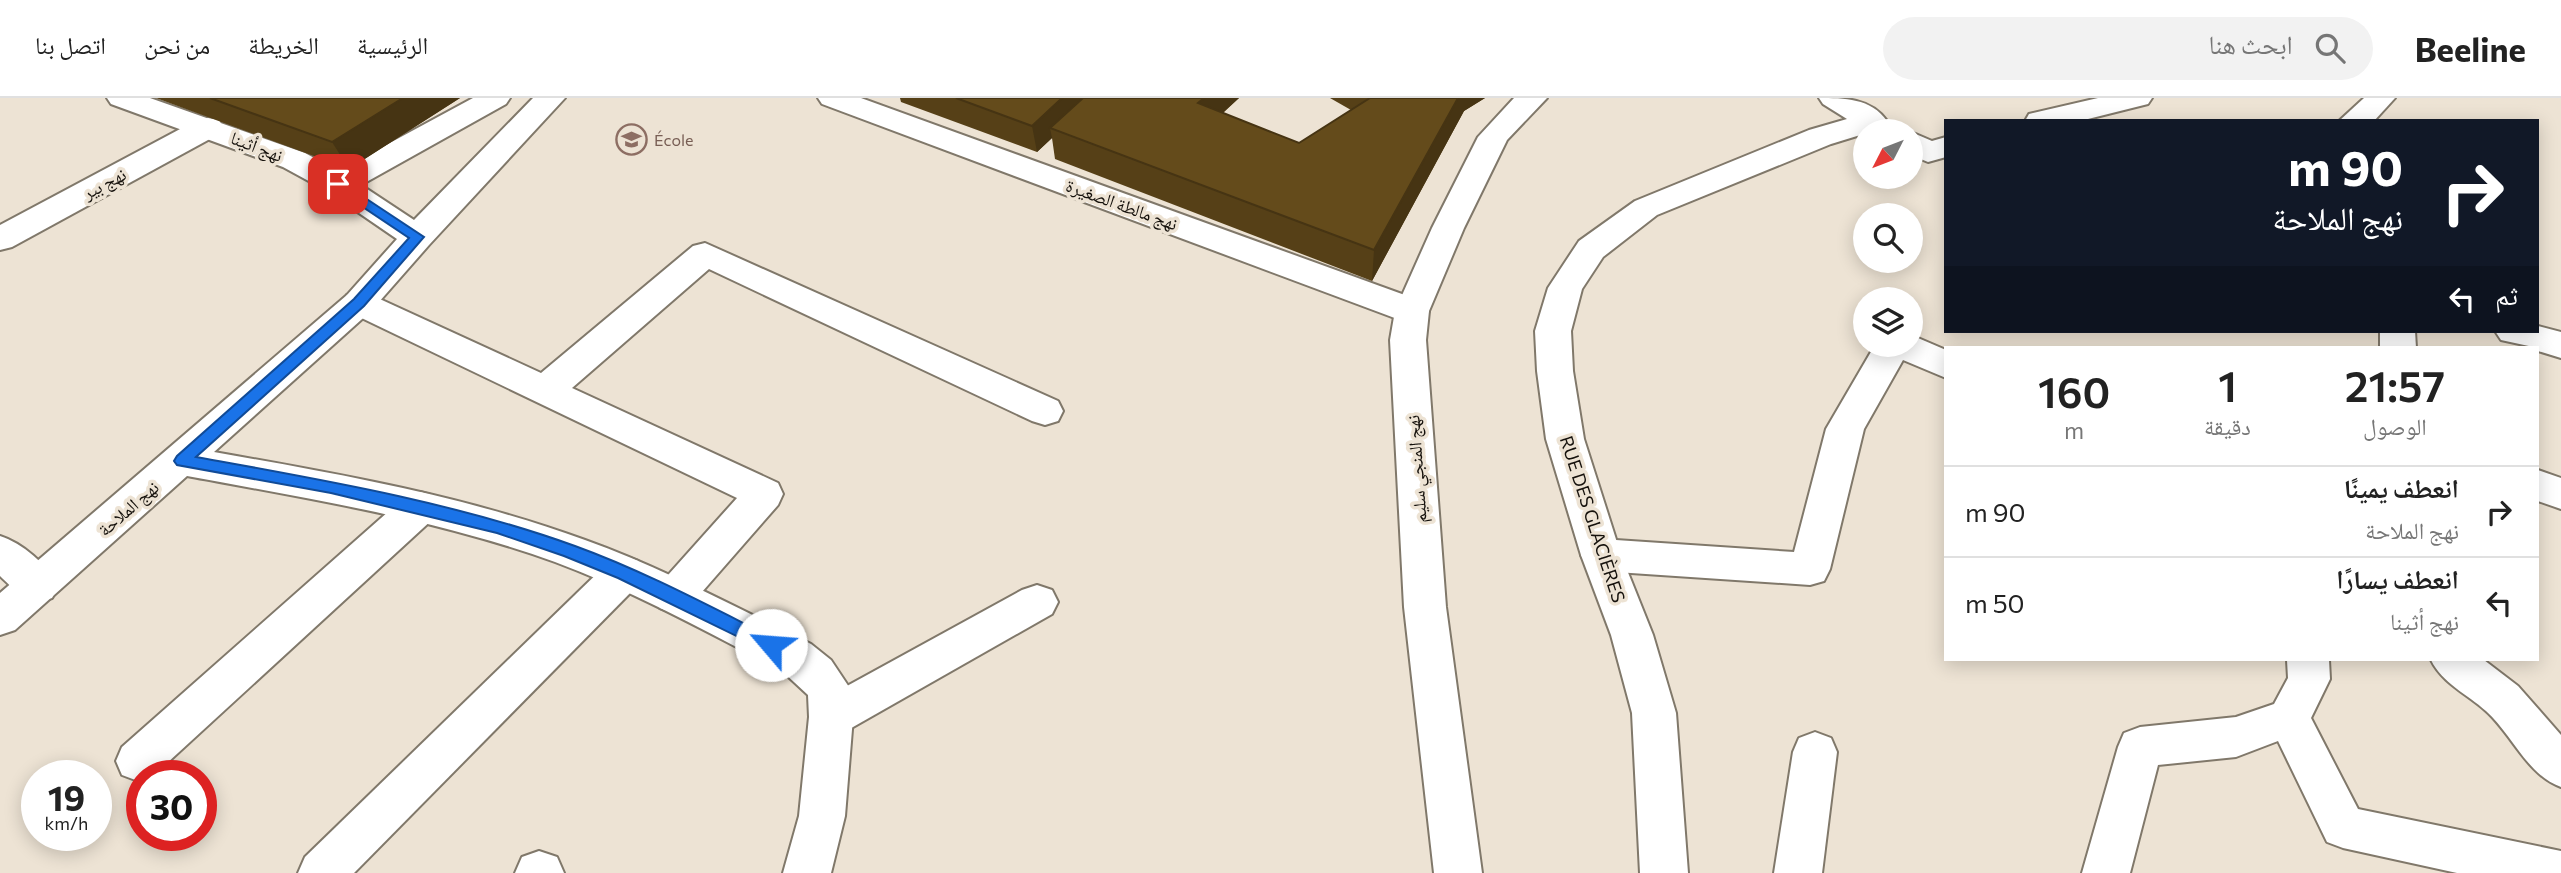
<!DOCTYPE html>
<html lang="ar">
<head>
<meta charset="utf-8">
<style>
	body { margin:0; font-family:Commissioner,"Noto Naskh Arabic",sans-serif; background:#f2f2f2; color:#222; direction:rtl; height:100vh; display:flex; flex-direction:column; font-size:26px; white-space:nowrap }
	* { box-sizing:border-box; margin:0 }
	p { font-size:23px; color:#767676 }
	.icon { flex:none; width:38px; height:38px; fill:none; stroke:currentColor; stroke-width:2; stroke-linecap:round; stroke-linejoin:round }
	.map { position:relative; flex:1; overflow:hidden; direction:ltr }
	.drawer { position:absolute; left:1944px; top:248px; width:595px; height:315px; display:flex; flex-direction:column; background:#fff; border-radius:0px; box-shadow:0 4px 18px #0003; direction:rtl }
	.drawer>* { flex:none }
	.hud { position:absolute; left:1944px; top:21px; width:595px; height:214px; border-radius:0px; box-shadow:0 4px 18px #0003; direction:rtl; background:#111827; color:#fff; overflow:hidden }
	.needle { width:46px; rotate:228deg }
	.controls { position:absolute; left:1853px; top:21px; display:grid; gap:14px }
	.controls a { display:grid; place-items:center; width:70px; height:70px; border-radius:50%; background:#fff; box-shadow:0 4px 18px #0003; font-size:35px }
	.speed { position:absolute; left:21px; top:662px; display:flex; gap:14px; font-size:35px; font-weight:700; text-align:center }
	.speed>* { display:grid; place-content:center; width:91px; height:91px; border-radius:50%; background:#fff; box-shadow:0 4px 18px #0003; line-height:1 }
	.speed small { font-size:18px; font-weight:400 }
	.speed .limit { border:10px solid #d22; background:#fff; color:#111 }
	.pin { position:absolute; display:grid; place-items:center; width:60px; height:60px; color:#fff; margin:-30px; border-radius:14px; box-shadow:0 4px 10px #0006 }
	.me { position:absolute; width:77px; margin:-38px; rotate:297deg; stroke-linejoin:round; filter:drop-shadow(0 0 5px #0008) }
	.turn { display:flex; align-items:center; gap:24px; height:147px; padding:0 21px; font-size:32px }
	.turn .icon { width:91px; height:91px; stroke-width:2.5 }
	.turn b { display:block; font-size:49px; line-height:60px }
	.then { display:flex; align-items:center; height:66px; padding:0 21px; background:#0003; gap:14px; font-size:26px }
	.eta { display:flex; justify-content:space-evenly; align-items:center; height:119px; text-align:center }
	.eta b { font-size:42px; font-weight:600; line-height:49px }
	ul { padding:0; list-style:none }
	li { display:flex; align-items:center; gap:21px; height:91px; padding:0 21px; border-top:2px solid #e0e0e0 }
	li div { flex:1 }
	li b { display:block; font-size:26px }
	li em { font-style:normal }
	header { display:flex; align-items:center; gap:42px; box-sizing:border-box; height:98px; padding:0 35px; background:#fff; border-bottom:2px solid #e0e0e0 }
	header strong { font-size:33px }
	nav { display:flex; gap:38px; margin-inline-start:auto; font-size:24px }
	.search { width:490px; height:63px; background:#f2f2f2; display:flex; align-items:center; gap:18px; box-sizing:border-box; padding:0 24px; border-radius:38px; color:#767676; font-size:26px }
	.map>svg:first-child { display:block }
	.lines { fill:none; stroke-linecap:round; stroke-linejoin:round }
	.pedestrian-casing { stroke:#80786a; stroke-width:4 }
	.minor-casing { stroke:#80786a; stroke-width:4 }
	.secondary-casing { stroke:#80786a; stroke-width:4 }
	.pedestrian { fill:#fff; fill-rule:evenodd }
	.minor { fill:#fff; fill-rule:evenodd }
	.secondary { fill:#fff; fill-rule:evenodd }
	.wall { fill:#564017 }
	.shaded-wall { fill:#463413 }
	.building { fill:#644b1b; stroke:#463413; stroke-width:2 }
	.route { fill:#1a73e8; stroke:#114b97; stroke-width:2 }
	.labels { text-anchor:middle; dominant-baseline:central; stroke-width:7; stroke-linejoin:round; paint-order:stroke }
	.far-education-label { font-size:16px; fill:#785e54; stroke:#ede3d4; text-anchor:start }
	.street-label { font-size:18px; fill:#15110c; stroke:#ede3d4 }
</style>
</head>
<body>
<header>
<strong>Beeline</strong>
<div class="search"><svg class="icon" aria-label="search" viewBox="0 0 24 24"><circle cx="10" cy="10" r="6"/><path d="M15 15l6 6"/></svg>ابحث هنا</div>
<nav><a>الرئيسية</a><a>الخريطة</a><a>من نحن</a><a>اتصل بنا</a></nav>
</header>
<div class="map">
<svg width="2561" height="775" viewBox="0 0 2561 775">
	<rect width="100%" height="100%" fill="#ede3d4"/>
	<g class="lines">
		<defs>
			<g id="pedestrian">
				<path d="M2098 0H2152L2148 6 2080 23H2025L2029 16Z"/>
				<path d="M2364 0H2395L2374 23H2339Z"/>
				<path d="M208 20 219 22 223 29 219 36 12 149 0 152V127L197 22Z"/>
				<path d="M1911 34 1932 43 1946 39V59L1928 64 1911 57Z"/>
				<path d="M705 145 1058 303 1063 313 1058 323 1045 327 1032 323 709 171 572 290 778 385 783 396 778 407 688 510 674 515 660 510 654 498 660 486 737 400 347 213 342 205 347 197 359 193 371 197 541 275 693 148Z"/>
				<path d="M2538 228 2561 234V260L2538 253V250L2501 242 2495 233H2538Z"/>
				<path d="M2380 233H2415L2416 250H2380Z"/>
				<path d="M1911 237 1946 252V280L1903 262 1864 331 1830 471 1824 483 1810 487 1601 473 1587 468 1581 457 1587 446 1601 441 1794 454 1826 331 1875 247H1911Z"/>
				<path d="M2538 372 2561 380V411L2538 403Z"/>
				<path d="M420 394 434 398 439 409 434 420 154 677H142V682L138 683 122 677 116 663 122 649 406 398Z"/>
				<path d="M0 438C22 445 48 467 58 488L52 500C28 508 17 494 0 478Z"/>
				<path d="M624 458 638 463 644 475 638 487 354 775H298L305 759 610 463Z"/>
				<path d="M1037 487 1052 492 1058 504 1052 516 846 633 831 638 816 633 809 619 816 605 1022 492Z"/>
				<path d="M2287 562H2329L2330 581 2311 620 2358 711 2561 753V775H2457L2343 750 2327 744 2278 643 2236 659 2158 667 2130 775H2082L2118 649 2124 635 2140 629 2236 619 2274 606 2288 580Z"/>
				<path d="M2431 562H2484L2518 588 2561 637V689C2527 677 2512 636 2486 613 2467 596 2442 585 2431 562Z"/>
				<path d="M1815 634 1831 640 1837 654 1822 775H1774L1793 654 1799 640Z"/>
				<path d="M539 753 557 759 564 775H515L522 759Z"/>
			</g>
			<g id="minor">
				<path d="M107 0H150L305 55 338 73 473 0H510L506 6 361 87 414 122 533 0H565L429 147 371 213 214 354C339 376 465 398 585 442 663 470 737 510 811 546L831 562 851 592 853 619 845 718 831 775H783L799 718 809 619 808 597 781 572C707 534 633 493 555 464 436 421 311 401 187 378L15 532 0 537V495L347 197 397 141 327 93 283 69 111 6Z"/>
				<path d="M818 0H861L1424 204 1429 213 1424 222 1412 225 1400 222 822 6Z"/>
				<path d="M1819 0C1844 0 1871 0 1887 23L1883 30 1831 46 1657 117 1603 159 1582 191 1571 233 1573 273 1584 341 1621 457 1653 537 1676 615 1688 775H1640L1632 615 1611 537 1581 457 1546 341 1537 273 1535 233 1548 190 1579 143 1635 103 1809 32 1847 21 1823 6Z"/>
			</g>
			<path id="secondary" d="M1514 0H1547L1507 42 1464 130 1429 213 1426 242 1446 509 1482 775H1434L1404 509 1390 242 1395 213 1432 130 1478 39Z"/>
		</defs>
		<use href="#pedestrian" class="pedestrian-casing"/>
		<use href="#minor" class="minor-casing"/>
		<use href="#secondary" class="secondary-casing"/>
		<use href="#pedestrian" class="pedestrian"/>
		<use href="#minor" class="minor"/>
		<use href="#secondary" class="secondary"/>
	</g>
	<g class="wall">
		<path d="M156 0H460L349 71Z"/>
		<path d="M900 0H1239L1223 15 1299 45 1351 12 1330 0H1485L1464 13 1372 183 1055 61 1052 40 1037 54 901 4Z"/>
	</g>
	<g class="shaded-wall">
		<path d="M403 0H460L349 71 332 44Z"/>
		<path d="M1062 0H1094L1050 30 1052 40 1037 54 1032 28Z"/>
		<path d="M1204 0H1239L1199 36 1198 5Z"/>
		<path d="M1458 0H1485L1464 13 1372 183 1374 152Z"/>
	</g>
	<g class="building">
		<path d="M210 0H403L332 44Z"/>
		<path d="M956 0H1062L1032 28Z"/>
		<path d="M1083 0H1204L1198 5 1299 45 1370 0H1458L1374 152 1050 30Z"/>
	</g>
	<path class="route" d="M338 82 424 139 364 208 196 359C323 382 453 404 575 448 644 473 711 509 777 542L780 547 777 552 771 554 765 552 618 480 564 458 497 435 331 395 177 367 174 363 177 358 354 201 409 140 333 89 331 86Z"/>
	<defs>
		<symbol id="school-ring" viewBox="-11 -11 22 22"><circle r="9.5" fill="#ede3d4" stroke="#8d6e63" stroke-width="1.5"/><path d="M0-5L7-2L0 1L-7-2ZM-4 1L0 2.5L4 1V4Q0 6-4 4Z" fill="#8d6e63"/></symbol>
	</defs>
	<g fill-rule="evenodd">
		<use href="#school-ring" x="614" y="24" width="35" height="35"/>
	</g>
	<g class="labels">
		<g class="far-education-label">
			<text x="654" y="41">École</text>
		</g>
		<g class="street-label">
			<text transform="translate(257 48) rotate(21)">نهج أثينا</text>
			<text transform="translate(104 85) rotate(-28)">نهج بير</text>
			<text transform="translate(1122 106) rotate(20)">نهج مالطة الصغيرة</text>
			<text transform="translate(1416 371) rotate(-94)">نهج المنجي سليم</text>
			<text transform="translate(128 410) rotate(-41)">نهج الملاحة</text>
			<text transform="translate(1593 421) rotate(72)">RUE DES GLACIÈRES</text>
		</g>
	</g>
</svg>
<div class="controls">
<a><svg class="needle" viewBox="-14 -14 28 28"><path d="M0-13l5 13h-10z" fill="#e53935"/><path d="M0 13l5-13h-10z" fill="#767676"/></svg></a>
<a><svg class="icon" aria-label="search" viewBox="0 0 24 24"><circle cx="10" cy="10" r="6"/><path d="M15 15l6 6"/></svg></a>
<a><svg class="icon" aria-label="layers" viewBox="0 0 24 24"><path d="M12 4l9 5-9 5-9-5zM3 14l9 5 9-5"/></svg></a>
</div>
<div class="speed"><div>19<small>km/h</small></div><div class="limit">30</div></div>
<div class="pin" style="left:338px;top:86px;background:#d93025"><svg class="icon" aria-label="arrive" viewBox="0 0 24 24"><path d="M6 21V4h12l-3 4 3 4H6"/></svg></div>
<svg class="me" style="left:771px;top:547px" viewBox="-20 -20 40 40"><circle r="19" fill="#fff"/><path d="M0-13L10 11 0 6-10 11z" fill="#1a73e8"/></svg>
<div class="hud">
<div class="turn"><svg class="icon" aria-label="right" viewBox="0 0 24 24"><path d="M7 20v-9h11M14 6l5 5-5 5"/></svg><div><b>90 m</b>نهج الملاحة</div></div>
<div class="then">ثم<svg class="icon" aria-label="left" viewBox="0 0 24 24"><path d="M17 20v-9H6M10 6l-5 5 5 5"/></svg></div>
</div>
<section class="drawer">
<div class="eta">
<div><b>21:57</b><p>الوصول</p></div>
<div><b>1</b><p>دقيقة</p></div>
<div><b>160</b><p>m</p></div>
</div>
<ul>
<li><svg class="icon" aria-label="right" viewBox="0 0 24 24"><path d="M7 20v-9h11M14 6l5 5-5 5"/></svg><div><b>انعطف يمينًا</b><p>نهج الملاحة</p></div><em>90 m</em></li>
<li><svg class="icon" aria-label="left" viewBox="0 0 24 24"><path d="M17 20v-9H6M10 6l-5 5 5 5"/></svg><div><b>انعطف يسارًا</b><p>نهج أثينا</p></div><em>50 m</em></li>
</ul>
</section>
</div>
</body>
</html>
